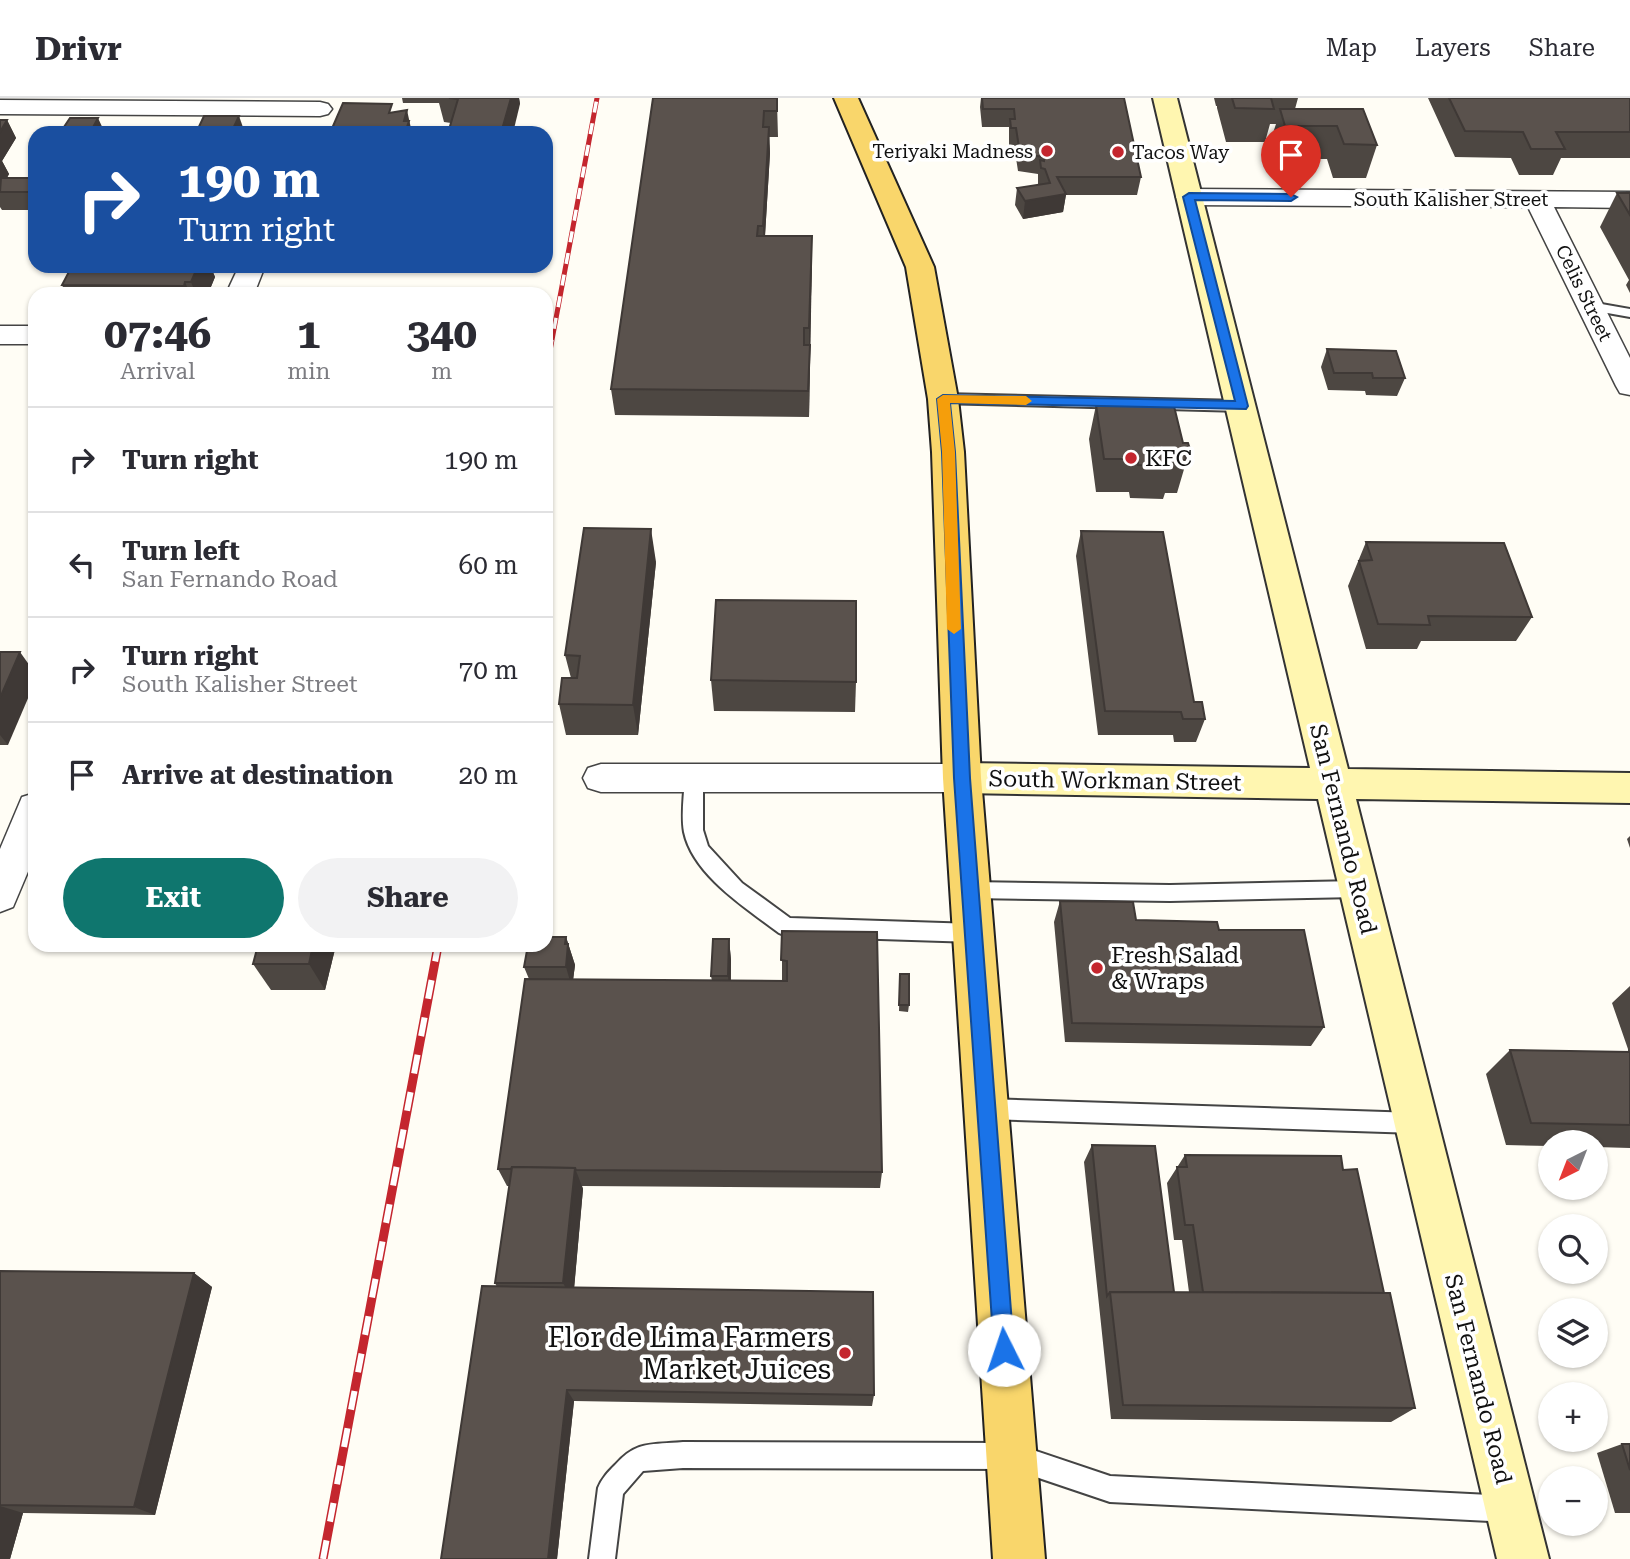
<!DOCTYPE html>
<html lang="en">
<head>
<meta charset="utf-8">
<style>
	body { margin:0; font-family:"Roboto Serif",serif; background:#f2f2f3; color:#2b2b33; height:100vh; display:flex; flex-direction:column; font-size:26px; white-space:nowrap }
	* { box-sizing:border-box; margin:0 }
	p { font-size:23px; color:#7c7c81 }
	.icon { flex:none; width:38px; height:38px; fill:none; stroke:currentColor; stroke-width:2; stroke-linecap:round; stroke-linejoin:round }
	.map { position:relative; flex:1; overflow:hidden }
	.sheet { position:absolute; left:28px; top:189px; width:525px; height:665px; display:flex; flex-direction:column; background:#fff; border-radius:21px; box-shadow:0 2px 5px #0004 }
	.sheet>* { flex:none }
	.guide { position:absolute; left:28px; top:28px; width:525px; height:147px; border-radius:21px; box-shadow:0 2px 5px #0004; background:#1a4fa0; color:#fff; overflow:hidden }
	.needle { width:46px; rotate:222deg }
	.controls { position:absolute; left:1538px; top:1032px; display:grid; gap:14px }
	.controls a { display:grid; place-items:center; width:70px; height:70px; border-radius:50%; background:#fff; box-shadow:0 2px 5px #0004; font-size:35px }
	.pin { position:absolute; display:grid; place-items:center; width:60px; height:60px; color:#fff; margin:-72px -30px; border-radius:50% 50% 50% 0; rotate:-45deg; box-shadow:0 0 7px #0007 }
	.pin .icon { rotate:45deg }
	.me { position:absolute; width:77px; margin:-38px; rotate:356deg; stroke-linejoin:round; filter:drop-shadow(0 0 5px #0008) }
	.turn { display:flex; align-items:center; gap:24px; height:147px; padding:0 35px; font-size:32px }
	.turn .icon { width:91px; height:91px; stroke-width:2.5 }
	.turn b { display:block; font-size:49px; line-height:60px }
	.eta { display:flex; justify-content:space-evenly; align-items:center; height:119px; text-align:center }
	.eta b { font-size:42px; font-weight:700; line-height:49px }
	.action { display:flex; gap:14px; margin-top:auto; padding:14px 35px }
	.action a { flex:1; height:80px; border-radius:42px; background:#0f766e; color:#fff; font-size:28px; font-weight:700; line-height:80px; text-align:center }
	.action a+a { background:#f2f2f3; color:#2b2b33 }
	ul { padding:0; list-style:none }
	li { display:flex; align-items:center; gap:21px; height:105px; padding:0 35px; border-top:2px solid #e1e1e2 }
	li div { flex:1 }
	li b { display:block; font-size:26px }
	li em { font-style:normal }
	header { display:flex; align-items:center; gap:42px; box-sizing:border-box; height:98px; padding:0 35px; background:#fff; border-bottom:2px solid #e1e1e2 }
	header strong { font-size:33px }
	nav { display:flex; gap:38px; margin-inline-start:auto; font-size:24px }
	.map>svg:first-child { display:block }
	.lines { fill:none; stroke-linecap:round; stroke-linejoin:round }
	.service-casing { stroke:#444; stroke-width:4 }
	.minor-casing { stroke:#444; stroke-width:3 }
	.secondary-casing { stroke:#333; stroke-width:4 }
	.primary-casing { stroke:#222; stroke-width:4 }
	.service { fill:#fff; fill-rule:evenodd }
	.minor { fill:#fff; fill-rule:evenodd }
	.secondary { fill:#fff6b0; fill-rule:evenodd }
	.primary { fill:#f9d66b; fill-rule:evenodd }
	.rail-far2-casing { stroke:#c4262e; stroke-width:5 }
	.rail-far1-casing { stroke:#c4262e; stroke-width:8 }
	.rail-casing { stroke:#c4262e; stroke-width:9 }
	.rail-far2 { stroke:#fff; stroke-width:3.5; stroke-dasharray:11; stroke-linecap:butt }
	.rail-far1 { stroke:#fff; stroke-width:5; stroke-dasharray:15; stroke-linecap:butt }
	.rail { stroke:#fff; stroke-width:6; stroke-dasharray:19; stroke-linecap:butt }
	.wall { fill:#4d4742 }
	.shaded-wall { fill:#3f3936 }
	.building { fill:#5a524d; stroke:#3f3936; stroke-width:2 }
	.route { fill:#1a73e8; stroke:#114b97; stroke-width:2 }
	.slow { fill:#f59e0b }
	.poi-dot { fill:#c4262e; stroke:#fff; stroke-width:2.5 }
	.labels { text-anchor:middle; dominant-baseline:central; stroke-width:7; stroke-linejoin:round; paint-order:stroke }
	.far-poi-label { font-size:19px; fill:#111; stroke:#fff; text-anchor:end }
	.far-street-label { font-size:19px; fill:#111; stroke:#fff }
	.poi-label { font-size:23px; fill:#111; stroke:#fff; text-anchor:start }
	.street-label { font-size:23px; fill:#111; stroke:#fff }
	.near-poi-label { font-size:28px; fill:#111; stroke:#fff; text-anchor:end }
</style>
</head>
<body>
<header>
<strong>Drivr</strong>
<nav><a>Map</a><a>Layers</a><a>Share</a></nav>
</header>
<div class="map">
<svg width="1630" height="1461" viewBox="0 0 1630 1461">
	<rect width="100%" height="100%" fill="#fffdf5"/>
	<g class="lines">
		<defs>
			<g id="service">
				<path d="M1590 204 1630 211V219L1585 211V205Z"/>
				<path d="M943 296 1242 303 1250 308 1242 313 938 305 935 301Z"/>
				<path d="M694 672 701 675 703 680V732L708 748 742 785 790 820 974 826 981 829 984 835 981 841 974 844 786 838 779 835C746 810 693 777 684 734 681 718 684 697 685 680L687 675Z"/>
				<path d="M1358 783 1365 785 1368 791 1365 797 1358 799 1170 803 970 800 963 798 960 792 963 786 970 784 1170 787Z"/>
				<path d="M987 1001 1416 1015 1424 1018 1427 1025 1424 1032 1416 1035 987 1021 979 1018 976 1011 979 1004Z"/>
				<path d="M683 1344 1012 1345 1110 1378 1510 1398 1519 1402 1523 1411 1519 1420 1510 1424 1110 1404 1012 1371 683 1370 643 1373 623 1396 615 1461H589L598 1390C602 1380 608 1374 615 1367 637 1342 652 1347 683 1344Z"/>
			</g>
			<g id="minor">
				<path d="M0 2 320 4 328 6 332 11 328 16 320 18 0 16Z"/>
				<path d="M1189 91 1630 94V110L1554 109 1630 260V297L1620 295 1616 288 1528 109 1189 107 1180 104 1176 99 1180 94Z"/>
				<path d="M239 168H265L254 196H226Z"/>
				<rect x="0" y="228" width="35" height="18"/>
				<path d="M601 666H962L975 670 980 680 975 690 962 694H601L588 690 583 680 588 670Z"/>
				<path d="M35 695V757L13 809 0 814V751L22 699Z"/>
			</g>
			<path id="secondary" d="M1153 0H1177L1348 671 1630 675V705L1356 701 1549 1461H1497L1318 701 962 695 949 691 943 680 949 669 962 665 1310 670Z"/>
			<path id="primary" d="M834 0H858L934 169 958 301 964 354 981 680 1045 1461H993L943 680 932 354 928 301 906 169Z"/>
		</defs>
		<use href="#service" class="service-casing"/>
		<use href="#minor" class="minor-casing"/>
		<use href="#secondary" class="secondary-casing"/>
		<use href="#primary" class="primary-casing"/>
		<use href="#service" class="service"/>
		<use href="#minor" class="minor"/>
		<use href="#secondary" class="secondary"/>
		<use href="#primary" class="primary"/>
		<defs>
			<path id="rail-far2" d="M546 274 597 0"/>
			<path id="rail-far1" d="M437 850 438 847"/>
			<path id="rail" d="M323 1461 438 848"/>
		</defs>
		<use href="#rail-far2" class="rail-far2-casing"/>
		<use href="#rail-far1" class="rail-far1-casing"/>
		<use href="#rail" class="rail-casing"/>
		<use href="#rail-far2" class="rail-far2"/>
		<use href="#rail-far1" class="rail-far1"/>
		<use href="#rail" class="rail"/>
	</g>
	<g class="wall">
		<path d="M402 0H519L520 6 451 25 444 24 439 5H403Z"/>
		<path d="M653 0H778L777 4 778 39H769L770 55 765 138H812L809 319 615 317 611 291Z"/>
		<path d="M981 0H1124L1141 79 1137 97H1066L1063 114 1023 121 1015 107 1017 90 1038 87V76L1018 73 1014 47H1009V29H982L980 9Z"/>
		<path d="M1214 0H1298L1295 11H1363L1377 47 1366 80H1333L1327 61H1276L1270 44 1276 26H1270L1265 44H1226L1217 10V8H1216Z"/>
		<path d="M1428 0H1630V60H1561L1553 77H1519L1511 60 1455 59Z"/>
		<path d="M0 22H7L16 40 2 63 9 76 7 80H35V112H2L0 109Z"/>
		<path d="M1617 95H1630V195L1626 187 1629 182 1600 129Z"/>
		<path d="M72 168H214L212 172 215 179 208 196H66L62 187Z"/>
		<path d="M1327 251 1405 280 1397 298 1366 297 1365 293 1328 292 1321 269Z"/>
		<path d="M1161 304 1183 345 1190 351 1177 395H1165L1163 401 1130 400 1129 394H1096L1089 341 1096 307 1160 308Z"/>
		<path d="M1081 433 1205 621 1196 644H1174L1173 637H1098L1076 458Z"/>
		<path d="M1366 444 1532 519 1516 543H1421L1417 551H1366L1348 488Z"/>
		<path d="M656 464 638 637H566L559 606 571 580 565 557Z"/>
		<path d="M0 554 8 647H0Z"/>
		<path d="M711 582 856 584 855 614 714 613Z"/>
		<path d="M1630 738V750L1627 741Z"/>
		<path d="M1060 803 1136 822 1219 832 1324 929 1311 948 1065 944 1054 824Z"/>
		<path d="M782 833 882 1074 880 1090 582 1088 583 1091 574 1190 874 1297 872 1308 574 1303 557 1461 497 1189 495 1185 509 1088H507L498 1071 529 881 524 869 566 839 575 867 573 882 712 883 711 878 729 841 731 862V883H787L782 882Z"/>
		<path d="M336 847 325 892H271L253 866Z"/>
		<path d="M900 876 909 907 908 914 899 913Z"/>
		<path d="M1630 888V1050L1596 1049V1045H1550V1048L1506 1047 1486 976 1510 952 1628 954V951L1612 905Z"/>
		<path d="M1092 1047 1174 1194H1189L1182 1142H1174L1167 1085 1185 1057 1343 1072 1384 1195 1415 1310 1391 1324 1111 1321 1084 1064Z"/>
		<path d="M0 1173 194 1175 212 1189 155 1417 23 1415 10 1461H0Z"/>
		<path d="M1622 1346H1630V1415H1615L1597 1355Z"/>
	</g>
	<g class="shaded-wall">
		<path d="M510 0H519L520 6 513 35H505L503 28Z"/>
		<path d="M407 12 412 35H407L404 23Z"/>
		<path d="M239 18 245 35H231Z"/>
		<path d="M98 20 105 35H90Z"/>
		<path d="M7 22 16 40 2 63 9 76 2 88 0 94V34Z"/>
		<path d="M769 29 770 55 764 154 763 128Z"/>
		<path d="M1066 96 1063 114 1023 121 1025 103Z"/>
		<path d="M812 138V164L809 319V230Z"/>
		<path d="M198 168H214L212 172 215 179 208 196H196L191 184Z"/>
		<path d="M185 184 190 196H187L184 188Z"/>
		<path d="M651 431 656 464 638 637 633 607Z"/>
		<path d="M20 554 35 575V584L8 647 0 637V600Z"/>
		<path d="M566 839 575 867 572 890 566 869Z"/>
		<path d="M729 841 731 862 730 898 728 878Z"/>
		<path d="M313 847H336L325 892 309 866Z"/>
		<path d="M575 1070 583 1091 573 1203 563 1185Z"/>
		<path d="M194 1175 212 1189 155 1417 134 1409Z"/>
		<path d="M567 1292 574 1303 557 1461H548Z"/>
		<path d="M0 1408 23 1415 10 1461H0Z"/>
	</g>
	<g class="building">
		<path d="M449 0H511L503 28H509L508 35H448L458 1Z"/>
		<path d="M653 0H777V13H764L763 29H769L763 128H758L757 138H812L809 230H804V247H810L808 293 611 291Z"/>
		<path d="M982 0H1124L1141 79H1057L1066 96 1025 103 1017 90 1050 85 1045 71 1041 70 1040 62 1044 63V59L1020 56 1016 30H1011L1010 21H1015L1014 11H983Z"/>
		<path d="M1232 0H1271L1274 11 1235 10Z"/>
		<path d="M1449 0H1630V34H1556L1565 51H1531L1523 34 1465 33Z"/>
		<path d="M343 5 392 6 389 15 407 12 404 23H409L406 32H402L401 35H330Z"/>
		<path d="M1280 11H1363L1377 47 1344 46 1337 28H1285Z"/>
		<path d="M204 18H239L231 35H196Z"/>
		<path d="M70 20H98L90 35H60Z"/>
		<path d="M0 22H7L0 34Z"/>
		<path d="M1 80H35V94H0Z"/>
		<path d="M1617 95H1630V117Z"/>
		<path d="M72 168H198L191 184H185L184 188 62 187Z"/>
		<path d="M1327 251 1396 253 1405 280H1373L1372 275H1334Z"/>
		<path d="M1161 304H1173L1183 345H1188L1190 351H1184L1186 362H1171L1172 368 1138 367V361H1104L1096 307 1162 308Z"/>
		<path d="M584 430 651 431 633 607 559 606 562 580H577L580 558 565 557Z"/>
		<path d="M1081 433 1163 434 1194 604H1202L1205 621H1183L1181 614 1105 613Z"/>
		<path d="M1366 444 1504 445 1532 519 1428 518 1430 527 1378 526 1359 463 1372 462Z"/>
		<path d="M716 502 856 503V584L711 582Z"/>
		<path d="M0 554H20L0 600Z"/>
		<path d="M1060 803 1133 804 1136 822 1217 824 1219 832H1304L1324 929 1072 925Z"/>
		<path d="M782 833 877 834 882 1074 576 1072 575 1070 512 1069 511 1071H498L525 881 787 883V863L781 862Z"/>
		<path d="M548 839H566L565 846H568L566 869H524L528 847H546V842H547Z"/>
		<path d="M713 841H729L728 878H711Z"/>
		<path d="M258 847H313L309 866H253Z"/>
		<path d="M900 876H909V907H899Z"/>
		<path d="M1510 952 1630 954V1027L1531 1025Z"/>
		<path d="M1092 1047 1155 1048 1174 1194H1110L1107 1198Z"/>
		<path d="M1185 1057 1341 1058 1343 1072 1357 1071 1384 1195 1203 1194 1193 1127H1185L1177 1069H1187Z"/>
		<path d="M512 1069 575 1070 563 1185H495Z"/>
		<path d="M0 1173 194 1175 134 1409 0 1407Z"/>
		<path d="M482 1188 873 1194 874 1297 567 1292 548 1461H441Z"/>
		<path d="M1110 1194 1390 1195 1415 1310 1123 1307Z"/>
		<path d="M1622 1346H1630V1372Z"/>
	</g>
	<path class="route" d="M1189 95 1291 96 1297 99 1291 103 1195 102 1248 308 1246 311 950 305 955 354 970 680 1014 1252 1011 1259 1004 1262 997 1259 994 1252 954 680 942 354 937 301 943 297 1235 303 1183 99Z"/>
	<path class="slow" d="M943 297 1026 298 1032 303 1026 307 950 305 955 354 961 531 954 536 947 531 942 354 937 301Z"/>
	<g class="poi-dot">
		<circle cx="1047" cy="53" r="7"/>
		<circle cx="1118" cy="54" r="7"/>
		<circle cx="1131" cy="360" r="7"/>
		<circle cx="1097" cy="870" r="7"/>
		<circle cx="845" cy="1255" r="7"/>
	</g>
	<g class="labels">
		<g class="far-poi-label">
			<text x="1033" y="53">Teriyaki Madness</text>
			<text x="1132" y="54" text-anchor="start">Tacos Way</text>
		</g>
		<g class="far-street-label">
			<text x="1451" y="101">South Kalisher Street</text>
			<text transform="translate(1584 195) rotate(64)">Celis Street</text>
		</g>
		<g class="poi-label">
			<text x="1145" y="360">KFC</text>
			<text x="1111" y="857">Fresh Salad<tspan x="1111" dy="26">&amp; Wraps</tspan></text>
		</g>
		<g class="street-label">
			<text transform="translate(1115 683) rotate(1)">South Workman Street</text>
			<text transform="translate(1343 731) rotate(76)">San Fernando Road</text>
			<text transform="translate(1478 1281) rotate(76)">San Fernando Road</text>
		</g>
		<g class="near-poi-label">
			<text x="831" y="1239">Flor de Lima Farmers<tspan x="831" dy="32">Market Juices</tspan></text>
		</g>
	</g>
</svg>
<div class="controls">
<a><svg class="needle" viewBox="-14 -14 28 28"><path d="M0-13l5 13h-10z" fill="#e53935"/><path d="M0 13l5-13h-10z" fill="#7c7c81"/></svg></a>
<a><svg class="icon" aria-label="search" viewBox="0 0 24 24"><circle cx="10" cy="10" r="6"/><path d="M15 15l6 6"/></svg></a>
<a><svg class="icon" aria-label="layers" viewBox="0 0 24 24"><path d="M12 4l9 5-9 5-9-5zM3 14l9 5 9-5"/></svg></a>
<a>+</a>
<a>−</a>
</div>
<div class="pin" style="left:1291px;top:99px;background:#d93025"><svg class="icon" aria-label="arrive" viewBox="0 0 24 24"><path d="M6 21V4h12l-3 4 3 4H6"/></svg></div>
<svg class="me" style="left:1004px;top:1252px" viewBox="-20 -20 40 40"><circle r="19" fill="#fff"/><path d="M0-13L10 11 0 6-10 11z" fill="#1a73e8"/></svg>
<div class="guide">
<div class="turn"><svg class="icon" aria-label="right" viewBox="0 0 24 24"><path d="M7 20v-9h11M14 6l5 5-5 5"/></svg><div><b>190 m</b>Turn right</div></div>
</div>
<section class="sheet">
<div class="eta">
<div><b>07:46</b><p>Arrival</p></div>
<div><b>1</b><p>min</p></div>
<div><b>340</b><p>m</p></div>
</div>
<ul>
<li><svg class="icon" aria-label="right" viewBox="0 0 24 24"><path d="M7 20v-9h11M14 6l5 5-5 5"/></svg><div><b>Turn right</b></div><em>190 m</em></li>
<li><svg class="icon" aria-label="left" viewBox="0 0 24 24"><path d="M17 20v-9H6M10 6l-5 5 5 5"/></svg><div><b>Turn left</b><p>San Fernando Road</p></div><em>60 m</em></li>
<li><svg class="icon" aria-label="right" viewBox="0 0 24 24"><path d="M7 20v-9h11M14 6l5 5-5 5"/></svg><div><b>Turn right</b><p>South Kalisher Street</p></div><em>70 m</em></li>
<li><svg class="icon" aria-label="arrive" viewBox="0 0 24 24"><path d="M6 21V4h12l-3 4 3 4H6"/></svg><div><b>Arrive at destination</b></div><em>20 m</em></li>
</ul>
<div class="action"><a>Exit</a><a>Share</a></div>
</section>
</div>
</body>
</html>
